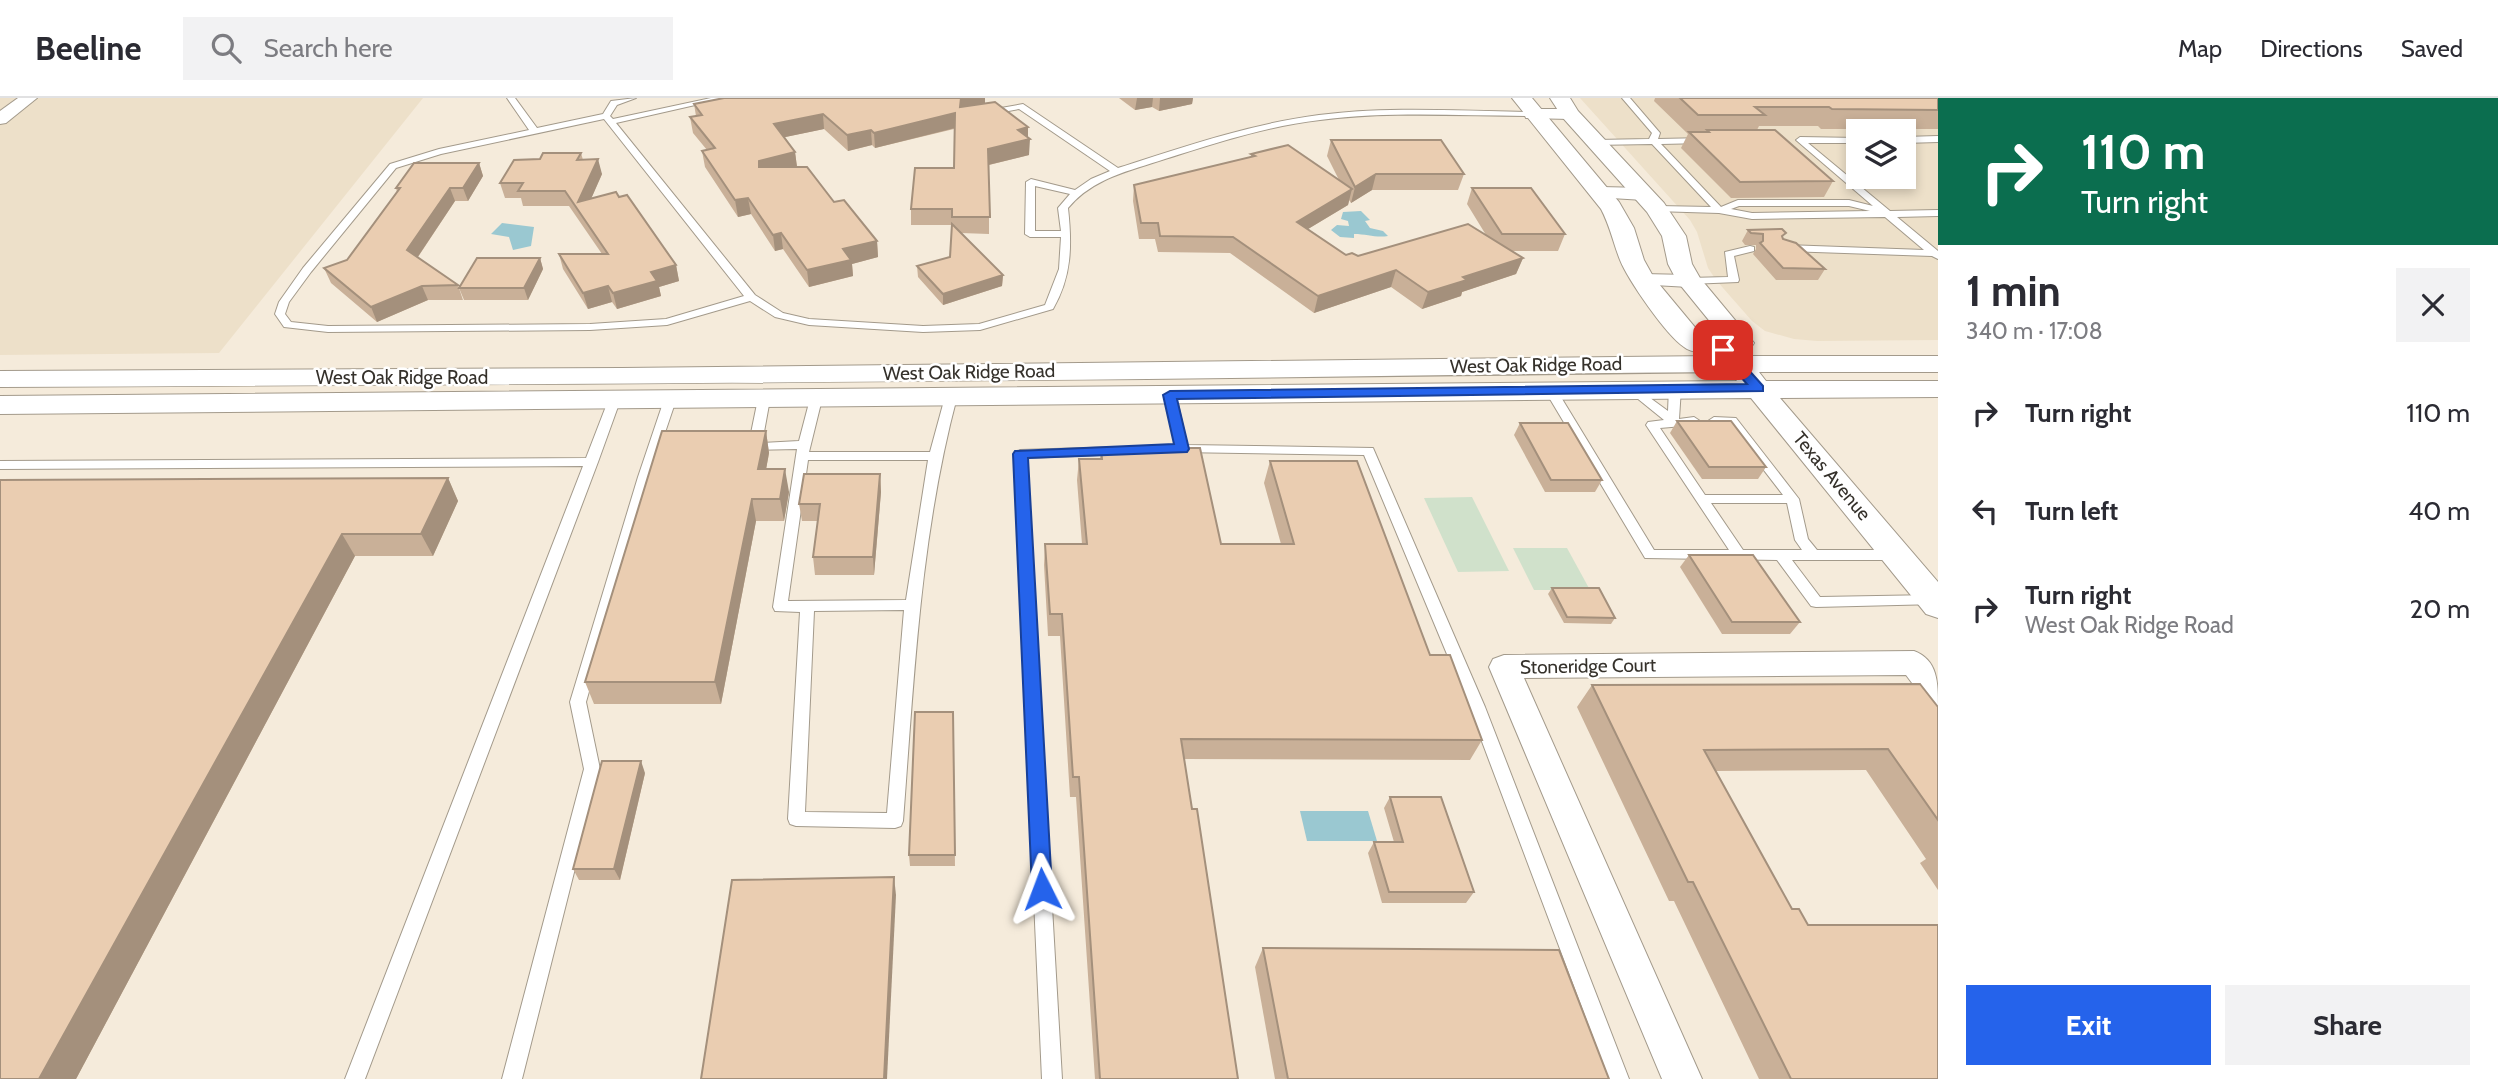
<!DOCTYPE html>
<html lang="en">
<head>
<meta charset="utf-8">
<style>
	body { margin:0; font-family:Cabin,sans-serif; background:#f2f2f3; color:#2b2b33; height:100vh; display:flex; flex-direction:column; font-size:26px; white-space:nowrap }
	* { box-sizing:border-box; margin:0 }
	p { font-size:23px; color:#7c7c81 }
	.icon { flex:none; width:38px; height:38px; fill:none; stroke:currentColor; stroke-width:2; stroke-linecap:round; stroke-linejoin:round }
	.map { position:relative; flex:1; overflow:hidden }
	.details { display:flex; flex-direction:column; background:#fff; width:560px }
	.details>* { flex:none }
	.top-card { background:#0b6e4f; color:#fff; overflow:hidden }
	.controls { position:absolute; left:1846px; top:21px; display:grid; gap:14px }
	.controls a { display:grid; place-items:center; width:70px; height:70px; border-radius:0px; background:#fff; box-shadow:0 4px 10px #0003; font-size:35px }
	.pin { position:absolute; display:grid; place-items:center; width:60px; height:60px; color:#fff; margin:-30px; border-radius:14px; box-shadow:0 4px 10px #0006 }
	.me { position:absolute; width:77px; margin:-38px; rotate:357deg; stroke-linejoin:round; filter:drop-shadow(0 0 5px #0008) }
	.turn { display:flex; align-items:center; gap:24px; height:147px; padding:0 28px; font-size:32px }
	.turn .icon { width:91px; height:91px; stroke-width:2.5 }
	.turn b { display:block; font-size:49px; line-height:60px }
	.round { display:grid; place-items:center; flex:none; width:74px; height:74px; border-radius:0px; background:#f2f2f3 }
	.headline { display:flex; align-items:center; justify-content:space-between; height:119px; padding:0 28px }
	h1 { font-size:42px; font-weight:800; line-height:52px }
	.action { display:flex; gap:14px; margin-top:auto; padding:14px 28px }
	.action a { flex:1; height:80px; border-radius:0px; background:#2563eb; color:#fff; font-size:28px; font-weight:800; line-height:80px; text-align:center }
	.action a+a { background:#f2f2f3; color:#2b2b33 }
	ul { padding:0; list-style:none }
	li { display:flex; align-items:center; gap:21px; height:98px; padding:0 28px }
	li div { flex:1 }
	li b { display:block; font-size:26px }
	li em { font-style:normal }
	header { display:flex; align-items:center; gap:42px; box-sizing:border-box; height:98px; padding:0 35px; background:#fff; border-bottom:2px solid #e1e1e2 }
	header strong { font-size:33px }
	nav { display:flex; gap:38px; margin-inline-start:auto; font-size:24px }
	.search { width:490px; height:63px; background:#f2f2f3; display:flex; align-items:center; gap:18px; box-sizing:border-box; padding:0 24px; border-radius:0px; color:#7c7c81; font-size:26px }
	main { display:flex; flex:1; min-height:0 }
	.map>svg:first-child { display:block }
	.built { fill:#ede0c9; fill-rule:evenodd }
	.green { fill:#d0e1cb }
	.water { fill:#9ac8d1 }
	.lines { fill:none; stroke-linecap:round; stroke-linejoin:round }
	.service-casing { stroke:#a39a8b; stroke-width:2 }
	.minor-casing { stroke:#a39a8b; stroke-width:2 }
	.tertiary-casing { stroke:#a39a8b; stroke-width:2 }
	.service { fill:#fff; fill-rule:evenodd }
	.minor { fill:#fff; fill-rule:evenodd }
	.tertiary { fill:#fff; fill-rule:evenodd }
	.wall { fill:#c9b098 }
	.shaded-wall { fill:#a4907c }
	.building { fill:#eacdb1; stroke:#a4907c; stroke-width:2 }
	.route { fill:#2563eb; stroke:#184099; stroke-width:2 }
	.labels { text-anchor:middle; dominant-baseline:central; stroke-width:5; stroke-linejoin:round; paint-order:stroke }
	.street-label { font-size:19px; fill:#35312b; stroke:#fff }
</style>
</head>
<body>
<header>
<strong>Beeline</strong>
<div class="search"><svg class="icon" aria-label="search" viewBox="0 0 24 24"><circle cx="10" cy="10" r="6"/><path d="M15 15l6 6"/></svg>Search here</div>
<nav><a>Map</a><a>Directions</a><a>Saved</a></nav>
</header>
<main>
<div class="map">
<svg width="1938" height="981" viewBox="0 0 1938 981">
	<rect width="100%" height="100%" fill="#f5ebdb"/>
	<g class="built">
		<path d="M0 0H423L219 255 0 257Z"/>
		<path d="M1580 0H1938V242L1817 243 1794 241 1765 233 1752 223 1716 182 1708 170 1697 134 1690 122ZM1858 33H1904V79H1858Z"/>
	</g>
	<g class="green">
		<path d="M1472 399 1509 473 1458 474 1424 400Z"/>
		<path d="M1513 450H1567L1590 492H1534Z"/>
	</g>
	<g class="water">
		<path d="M1361 113 1370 122 1365 123 1370 130 1383 133 1388 138C1376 140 1367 136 1354 136V140L1340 139 1331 132 1337 127 1349 128 1348 123 1341 121 1343 114Z"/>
		<path d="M502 125 534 129 531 148 513 152 509 139 491 136Z"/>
		<path d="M1300 713H1368L1377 743H1307Z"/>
	</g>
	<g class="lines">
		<defs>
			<g id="service">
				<path d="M507 0H515L537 30 603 16 611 3 636 0 617 7 610 18 613 21 711 0H726L616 25 755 197 783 215 809 221 923 228 979 226 1045 207 1059 171 1061 139H1030L1025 136 1026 84 1031 81 1075 92 1091 81 1110 73 1019 11 987 17H984V13L1023 6 1118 70C1183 49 1250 26 1319 17 1389 8 1461 13 1532 14L1536 16 1532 18C1461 18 1390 13 1320 22 1267 28 1216 45 1165 61 1129 73 1093 80 1068 110 1072 147 1072 178 1053 211L980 232 923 234 809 227 775 219 750 203 667 227 590 232 328 234 284 229 275 216 279 204 303 170 390 66 439 51 529 32ZM604 21 744 198 666 221 590 226 328 228 291 224 285 216 289 204 311 174 396 70 441 56ZM1035 88 1070 96 1058 110 1061 133H1035Z"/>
				<path d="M1622 0H1630L1660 35 1658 41 1707 40V44L1704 45 1661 46 1721 109 1738 102H1849L1873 108 1796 42 1800 39 1858 40V45H1808L1890 113 1938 112V118L1897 119 1938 153V161L1932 158 1786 153 1781 150 1786 147 1924 152 1885 119 1752 121 1719 115 1655 113 1653 111 1658 108 1711 109 1652 46 1593 47V43L1596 42 1649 41 1652 35ZM1739 108H1849L1870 113 1752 115 1731 111Z"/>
				<path d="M1938 38V44L1904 45V39Z"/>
				<path d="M1750 148 1754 149V153L1734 158 1739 182 1738 184 1689 186 1684 183 1689 180 1728 179 1725 154Z"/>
				<path d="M1631 286 1668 313 1669 290 1675 286 1681 290 1679 321 1694 319 1700 323 1694 327 1660 330 1705 397H1783L1729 327H1714L1708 323 1714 319 1736 320 1799 401 1808 441 1817 452H1896L1903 457 1896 462H1792L1820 499 1934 497 1938 498V506L1816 509 1811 508 1777 462 1645 460 1544 291 1550 287 1556 291 1654 452H1729L1646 327 1648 324 1664 322 1627 292 1625 290ZM1711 405H1787L1795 442 1802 452H1743Z"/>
				<path d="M1170 293 1176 297 1187 347 1373 350 1485 609 1629 981H1609L1469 609 1364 357 1178 354 1164 297Z"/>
				<path d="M951 295 957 299C920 438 914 581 903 723L901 728 895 730 796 728 790 726 788 721 800 514 775 513 773 509 797 351 747 352 745 349 749 345 758 301 764 297 770 301 762 345 799 343 810 301 816 297 822 301 809 354H930L945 299ZM808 362H928L906 502 788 503ZM904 512 887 715 805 714 814 513Z"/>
				<path d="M670 298 676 302 650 379 586 604 600 671 522 981H502L584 671 570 604 638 379 664 302Z"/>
				<path d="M614 299 620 303 598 364 365 981H345L583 368 0 371V363L586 360 608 303Z"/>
				<path d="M1120 349 1124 350 1126 353 1124 356 1026 360 1062 981H1042L1014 356 1020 352Z"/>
			</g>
			<g id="minor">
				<path d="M18 0H37L6 25 0 26V13Z"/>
				<path d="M1532 11H1570L1578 16 1570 21 1526 20 1524 16Z"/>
				<path d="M1601 89 1644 90 1653 96 1644 102 1594 99 1592 95 1594 91Z"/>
				<path d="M1643 176 1689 177 1696 179 1699 183 1696 187 1689 189 1636 186 1633 182 1636 178Z"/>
				<path d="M1914 553C1938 562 1938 585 1938 608L1927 605 1906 577 1524 580 1702 981H1662L1489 569 1493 561 1504 557Z"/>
			</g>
			<path id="tertiary" d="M1512 0H1532L1619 104 1634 130 1644 162 1654 180 1703 239 1725 242 1677 183 1668 166 1662 138 1647 114 1563 20 1550 0H1570L1578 13 1664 105 1686 138 1692 166 1700 180 1754 245 1750 251 1740 254 1745 258H1938V274H1759L1766 283H1938V299L1780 300 1938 484V520L1926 516 1751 300 0 316V298L1737 283 1730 274C1536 275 1342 279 1147 281 765 285 382 287 0 289V273L622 270 1714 258C1706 255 1691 255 1684 249 1666 237 1628 182 1620 162 1613 144 1610 128 1601 111Z"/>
		</defs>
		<use href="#service" class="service-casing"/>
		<use href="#minor" class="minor-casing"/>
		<use href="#tertiary" class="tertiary-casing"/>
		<use href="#service" class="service"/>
		<use href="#minor" class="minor"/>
		<use href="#tertiary" class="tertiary"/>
	</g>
	<g class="wall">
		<path d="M1119 0H1193L1192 6 1159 13 1152 9 1135 12Z"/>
		<path d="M1655 0H1938V31H1821L1818 28H1759L1757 32 1833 83 1824 99 1731 100 1681 50 1688 36 1654 3Z"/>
		<path d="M985 5 1028 40 1029 57 989 67V136L961 135 1003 177 1002 188 943 207 918 179 917 168 950 159 952 127H911V111L954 70V31L875 50 872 47 848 53 824 31 785 39 795 54 797 69 877 143 878 159 852 166 853 178 809 189 783 151 775 153 751 116 738 119 705 69 702 53 707 52 693 35 690 19 696 18 694 6Z"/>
		<path d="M1331 42 1464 76 1458 92H1372L1351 105 1349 102 1348 107 1308 131 1346 157 1358 158 1486 137 1467 106 1472 90 1565 136 1558 153H1511L1523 160 1516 176 1462 194 1461 198 1422 211 1391 189 1314 215 1230 155 1158 154 1155 141H1139L1133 103 1134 87 1251 59V56L1339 82 1327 58Z"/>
		<path d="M581 55 583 62 602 76 591 101 676 167 679 183 659 189 661 198 617 211 612 204 588 211 563 171 559 156H602L569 108H523L521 100H505L500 85 540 61Z"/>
		<path d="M479 65 483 78 468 103H455L418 159 458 187 463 202H428L377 224 331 185 324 170 347 162 397 94 396 90Z"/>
		<path d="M1748 132 1783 140 1825 171 1818 182H1776L1753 156 1756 151V147H1745L1742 143Z"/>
		<path d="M540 160 543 171 528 202H464L459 190Z"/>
		<path d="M1677 323 1766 369 1758 381H1702L1670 335Z"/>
		<path d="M1520 325 1602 382 1595 394H1545L1514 337Z"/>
		<path d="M766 333 769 355 766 371 789 394 784 423H756L721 606H594L585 584Z"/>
		<path d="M1101 350 1221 446H1281L1264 385 1270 363 1430 557 1482 642 1470 662 1184 661 1238 981H1095L1076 699H1070L1060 538H1048L1044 467 1045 446H1082L1077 382 1079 361H1100Z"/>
		<path d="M880 376 881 394 874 477H815L813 459 818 423H802L799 406Z"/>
		<path d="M448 380 458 403 433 458H355L76 981H0V382Z"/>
		<path d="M1689 457 1800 524 1790 536H1722L1680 469Z"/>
		<path d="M1552 490 1615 520 1611 526 1564 525 1548 496Z"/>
		<path d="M1592 587 1938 609V792L1920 765 1926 761 1866 672 1715 673 1792 811 1808 827 1938 981H1759L1674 803H1669L1577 609Z"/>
		<path d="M953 614 955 768H910L909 757Z"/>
		<path d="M645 675 620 782H579L573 771Z"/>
		<path d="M1390 699 1474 794 1466 805H1382L1368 755 1374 744H1394L1384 710Z"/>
		<path d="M1263 850 1609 981H1275L1255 869Z"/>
	</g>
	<g class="shaded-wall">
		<path d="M961 0H985V11L960 9Z"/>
		<path d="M1137 0H1153L1152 9 1135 12Z"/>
		<path d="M1160 0H1193L1192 6 1159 13Z"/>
		<path d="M955 15V30L875 50 874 35Z"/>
		<path d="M823 16 824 31 776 41 774 26Z"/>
		<path d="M1028 29V42L1030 41 1029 57 988 67V51L1018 32Z"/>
		<path d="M871 32 872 47 848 53 847 37Z"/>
		<path d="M795 54 797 69 761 78 759 63Z"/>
		<path d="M598 61 602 76 583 119 578 104Z"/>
		<path d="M479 65 483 78 468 103 463 90Z"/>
		<path d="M1376 76 1372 92 1351 105 1355 89Z"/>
		<path d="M450 90 455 103 413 166 407 152Z"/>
		<path d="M1352 91 1348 107 1293 140 1297 124Z"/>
		<path d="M748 100 751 116 738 119 735 102Z"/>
		<path d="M781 135 783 151 775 153 773 137Z"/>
		<path d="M877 143 878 159 852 166 853 178 809 189 807 172 843 151Z"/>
		<path d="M540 160 543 171 528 202 524 190Z"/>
		<path d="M1523 160 1516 176 1462 194 1461 198 1422 211 1428 194 1463 179Z"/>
		<path d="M676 167 679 183 659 189 661 198 617 211 613 195 651 174Z"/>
		<path d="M1396 172 1391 189 1314 215 1318 198Z"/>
		<path d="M1003 177 1002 188 943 207V196Z"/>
		<path d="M422 188 428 202 377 224 371 209Z"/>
		<path d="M608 188 612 204 588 211 583 195Z"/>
		<path d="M766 333 769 355 762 394 758 371Z"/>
		<path d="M785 371 789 394 784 423 780 401Z"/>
		<path d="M880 376 881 394 874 477 873 459Z"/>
		<path d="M448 380 458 403 433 458 421 436Z"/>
		<path d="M752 401 756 423 721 606 715 584Z"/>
		<path d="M342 436 355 458 76 981H39Z"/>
		<path d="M641 663 645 675 620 782 614 771Z"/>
		<path d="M894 779 896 797 887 981H884Z"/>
	</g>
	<g class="building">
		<path d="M724 0H964H961L960 9 995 4 1028 29 1018 32 1030 41 988 51 990 119H952V111H911L915 70H954L955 15 874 35 871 32 847 37 823 16 774 26 795 54 759 63V69H807L834 104 844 102 877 143 843 151 851 162 807 172 781 135 773 137 748 100 735 102 702 53 715 50 690 19 702 17 694 6Z"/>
		<path d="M1680 0H1938V12L1832 11 1829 9H1755L1765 17H1698Z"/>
		<path d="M1707 32H1775L1833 83 1740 84 1689 34H1709Z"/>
		<path d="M1331 42H1441L1464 76H1376L1355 89Z"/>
		<path d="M1288 47 1352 91 1297 124 1346 157 1352 155 1358 158 1468 126 1523 160 1463 179 1467 182 1428 194 1396 172 1318 198 1233 139 1160 138 1158 125H1141L1134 87 1255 58 1251 56Z"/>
		<path d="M543 55H581L577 62 598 61 578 104 616 94 619 99 627 97 676 167 651 174 657 183 613 195 608 188 583 195 559 156H608L565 93H518L523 85H500L514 62 540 61Z"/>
		<path d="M414 65H479L463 90H450L407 152 458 187 422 188 371 209 324 170 347 162 400 90H396Z"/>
		<path d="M1472 90H1531L1565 136H1502Z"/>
		<path d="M952 126 1003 177 943 196 917 168 950 159Z"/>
		<path d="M1782 131 1786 135 1782 138 1783 141 1796 145 1825 171 1783 170 1760 145 1763 143V136L1751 135 1748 132Z"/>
		<path d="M477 160H540L524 190H459Z"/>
		<path d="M1677 323H1731L1766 369H1709Z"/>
		<path d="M1520 325H1568L1602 382H1551Z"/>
		<path d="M662 333H766L758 371H785L780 401H752L715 584H585Z"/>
		<path d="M1101 350H1200L1221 446H1294L1270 363H1357L1430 557H1450L1482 642 1181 641 1192 711H1197L1238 981H1100L1079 679H1073L1062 516H1050L1045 446H1087L1079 361H1102Z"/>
		<path d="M804 376H880L873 459H813L820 406H799Z"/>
		<path d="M448 380 421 436H342L39 981H0V382Z"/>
		<path d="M1689 457H1753L1800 524H1732Z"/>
		<path d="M1552 490H1599L1615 520 1567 519Z"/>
		<path d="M1920 586 1938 609V722L1888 651 1704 652 1792 811H1799L1808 827H1938V981H1791L1693 784H1688L1592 587Z"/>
		<path d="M915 614H953L955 757H909Z"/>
		<path d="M602 663H641L614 771H573Z"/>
		<path d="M1390 699H1441L1474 794H1389L1374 744H1403Z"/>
		<path d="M894 779 884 981H701L732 782Z"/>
		<path d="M1263 850 1559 852 1609 981H1288Z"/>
	</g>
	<path class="route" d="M1723 248 1728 249 1763 288V293L1177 301 1189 351 1187 354 1028 360 1052 791 1049 797 1042 800 1035 797 1032 791 1013 356 1015 353 1174 346 1163 297 1170 293 1747 286 1717 252Z"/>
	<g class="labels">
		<g class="street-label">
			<text transform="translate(1536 267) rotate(-1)">West Oak Ridge Road</text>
			<text transform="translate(969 274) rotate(-1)">West Oak Ridge Road</text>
			<text x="402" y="279">West Oak Ridge Road</text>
			<text transform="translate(1832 378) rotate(50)">Texas Avenue</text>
			<text transform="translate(1588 568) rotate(-1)">Stoneridge Court</text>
		</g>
	</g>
</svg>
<div class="controls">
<a><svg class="icon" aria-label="layers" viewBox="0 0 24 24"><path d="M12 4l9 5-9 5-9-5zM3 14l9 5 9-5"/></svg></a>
</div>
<div class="pin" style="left:1723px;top:252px;background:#d93025"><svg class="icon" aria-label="arrive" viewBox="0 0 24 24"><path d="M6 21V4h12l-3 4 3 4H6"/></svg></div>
<svg class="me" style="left:1042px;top:791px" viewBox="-20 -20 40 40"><path d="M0-17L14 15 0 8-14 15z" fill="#2563eb" stroke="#fff" stroke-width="4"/></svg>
</div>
<section class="details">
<div class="top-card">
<div class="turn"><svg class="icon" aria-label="right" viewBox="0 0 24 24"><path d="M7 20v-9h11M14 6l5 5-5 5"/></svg><div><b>110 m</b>Turn right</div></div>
</div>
<div class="headline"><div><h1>1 min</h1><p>340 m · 17:08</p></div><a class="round"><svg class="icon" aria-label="close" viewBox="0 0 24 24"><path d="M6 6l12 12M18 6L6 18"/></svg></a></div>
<ul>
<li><svg class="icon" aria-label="right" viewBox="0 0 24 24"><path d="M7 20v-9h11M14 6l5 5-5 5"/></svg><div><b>Turn right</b></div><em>110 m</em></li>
<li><svg class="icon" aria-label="left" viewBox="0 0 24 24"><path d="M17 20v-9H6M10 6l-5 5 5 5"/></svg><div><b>Turn left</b></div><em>40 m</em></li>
<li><svg class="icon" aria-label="right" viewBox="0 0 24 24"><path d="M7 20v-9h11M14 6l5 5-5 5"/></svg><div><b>Turn right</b><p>West Oak Ridge Road</p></div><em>20 m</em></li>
</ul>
<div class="action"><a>Exit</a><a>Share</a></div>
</section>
</main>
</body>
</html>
